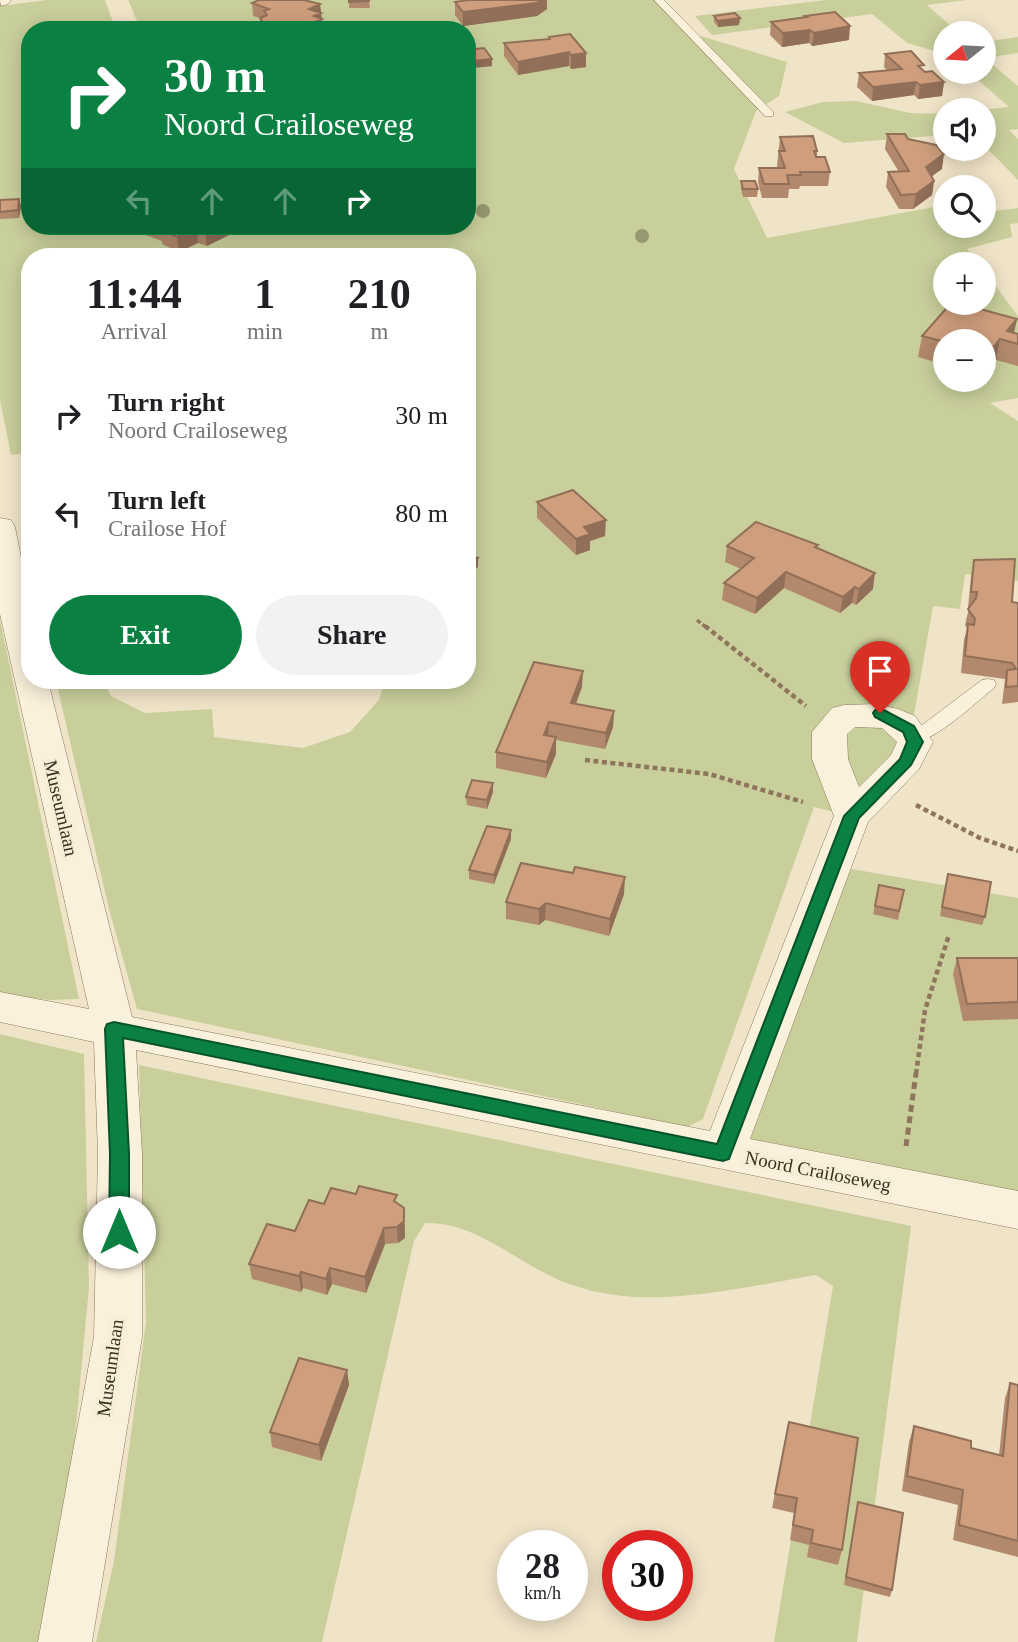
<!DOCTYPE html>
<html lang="en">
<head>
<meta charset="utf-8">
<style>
	body { margin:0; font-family:Georgia,serif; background:#f2f2f2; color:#202124; height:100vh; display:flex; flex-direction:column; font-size:26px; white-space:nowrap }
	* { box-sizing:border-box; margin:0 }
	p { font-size:23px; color:#757577 }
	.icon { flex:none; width:38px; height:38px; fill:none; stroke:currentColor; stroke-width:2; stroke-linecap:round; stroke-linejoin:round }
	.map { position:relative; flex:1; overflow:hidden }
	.side { position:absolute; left:21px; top:248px; width:455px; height:441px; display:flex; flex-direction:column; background:#fff; border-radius:28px; box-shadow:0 4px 18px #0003 }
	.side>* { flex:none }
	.guide { position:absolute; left:21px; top:21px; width:455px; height:214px; border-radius:28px; box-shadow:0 4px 18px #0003; background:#0b8043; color:#fff; overflow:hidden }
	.needle { width:46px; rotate:252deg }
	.controls { position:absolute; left:933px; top:21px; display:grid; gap:14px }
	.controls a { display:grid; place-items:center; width:63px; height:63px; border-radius:50%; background:#fff; box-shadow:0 4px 18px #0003; font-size:35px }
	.speed { position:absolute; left:497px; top:1530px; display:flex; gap:14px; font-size:35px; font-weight:700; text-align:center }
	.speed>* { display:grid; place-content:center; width:91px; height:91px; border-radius:50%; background:#fff; box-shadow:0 4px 18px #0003; line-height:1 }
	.speed small { font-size:18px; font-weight:400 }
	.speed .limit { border:10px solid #d22; background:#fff; color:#111 }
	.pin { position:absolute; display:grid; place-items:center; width:60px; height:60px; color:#fff; margin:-72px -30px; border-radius:50% 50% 50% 0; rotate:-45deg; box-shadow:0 0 7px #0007 }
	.pin .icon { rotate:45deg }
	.me { position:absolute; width:77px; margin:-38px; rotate:0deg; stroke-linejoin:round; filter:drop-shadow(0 0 5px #0008) }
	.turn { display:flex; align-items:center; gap:24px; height:147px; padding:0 28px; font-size:32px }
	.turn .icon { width:91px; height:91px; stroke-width:2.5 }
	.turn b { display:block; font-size:49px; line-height:60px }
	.lanes { display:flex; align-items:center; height:66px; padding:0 28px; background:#0003; justify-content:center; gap:35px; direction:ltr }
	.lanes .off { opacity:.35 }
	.eta { display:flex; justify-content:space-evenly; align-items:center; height:119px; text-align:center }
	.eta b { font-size:42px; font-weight:600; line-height:49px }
	.cta { display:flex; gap:14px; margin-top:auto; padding:14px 28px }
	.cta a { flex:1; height:80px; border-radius:42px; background:#0b8043; color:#fff; font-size:28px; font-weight:600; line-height:80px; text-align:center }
	.cta a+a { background:#f2f2f2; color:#202124 }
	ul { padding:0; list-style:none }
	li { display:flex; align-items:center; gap:21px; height:98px; padding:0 28px }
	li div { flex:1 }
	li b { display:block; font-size:26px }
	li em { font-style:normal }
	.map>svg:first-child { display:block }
	.green { fill:#c9cf9b; fill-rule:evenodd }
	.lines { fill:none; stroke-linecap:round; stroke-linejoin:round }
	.service-casing { stroke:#8d765c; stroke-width:1 }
	.minor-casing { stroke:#8d765c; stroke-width:1 }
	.path-far2 { stroke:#8d765c; stroke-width:3.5; stroke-dasharray:4.5 2.5; stroke-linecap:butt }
	.path-far1 { stroke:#8d765c; stroke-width:4.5; stroke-dasharray:5 3.5; stroke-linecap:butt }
	.path { stroke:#8d765c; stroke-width:5; stroke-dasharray:7 4.5; stroke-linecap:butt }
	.service { fill:#faf1dc; fill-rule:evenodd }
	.minor { fill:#faf1dc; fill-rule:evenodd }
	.tree { fill:#96986f }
	.wall { fill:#b2896c }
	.shaded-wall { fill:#916f58 }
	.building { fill:#cf9f7d; stroke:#916f58; stroke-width:2 }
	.route { fill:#0b8043; stroke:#07532c; stroke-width:2 }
	.labels { text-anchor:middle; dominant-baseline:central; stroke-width:7; stroke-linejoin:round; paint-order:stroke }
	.street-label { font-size:19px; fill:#3d2e20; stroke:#f7eed8 }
</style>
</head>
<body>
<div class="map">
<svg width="1018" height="1642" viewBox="0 0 1018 1642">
	<rect width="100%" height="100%" fill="#f0e4c8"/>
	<g class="green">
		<path d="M47 0H105L116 30H30V226H467V30H141L128 0H657L684 31 787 62 779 96 756 111 734 169 767 238 945 205V226H984V202L995 211 1018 208V223L1010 224 1012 237 967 249 978 264H945V303H984V271L1018 316V398L990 403 1018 421V581L965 574 960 609 933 606 909 744 875 782 859 786 850 816 814 807 703 1119 687 1127 137 1009 109 909 56 681H104L111 696 145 713 212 709 214 737 303 748 350 732 379 700 385 681H467V257H30V452L11 455 0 400V6ZM945 341H984V380H945Z"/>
		<path d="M826 0H967L927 5 959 33H945V54L907 43 872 14 712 35 695 16Z"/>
		<path d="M1018 37V53L985 58 1018 86V129L1009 130 1018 139V180L984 145V110H980L1009 107 969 72H984V42Z"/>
		<path d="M856 101 910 113 945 114V135L844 143 785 112 823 102Z"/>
		<path d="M0 620 79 999 49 1000 0 994Z"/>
		<path d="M834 866 1018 898V1194L746 1141Z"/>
		<path d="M0 1034 84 1054 89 1287 65 1544 40 1642H0Z"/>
		<path d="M139 1065 911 1226 857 1642H774L833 1286 816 1275C738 1288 649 1312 572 1285 523 1269 479 1221 425 1223L414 1241 322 1642H96L114 1561 146 1322Z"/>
	</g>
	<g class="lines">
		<defs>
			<g id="service">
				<path d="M654 0H664L773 112V116H765Z"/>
				<path d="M988 679 994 680 996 684 994 688C976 702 929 748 907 742L905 738 982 680Z"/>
			</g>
			<g id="minor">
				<path d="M0 0H11L8 4 1 6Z"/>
				<path d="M0 518 11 520 15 527 30 603V681H48L132 1017 710 1131 834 816 812 759V732L832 708 844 705 876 704 898 709 915 716 933 742 919 769 868 822 750 1139 1018 1191V1229L136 1050 142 1154V1337L92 1642H38L94 1337 98 1154 94 1042 0 1022V992L89 1009 0 614ZM855 727 882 728 897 742 891 755 859 787 848 759 847 734Z"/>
			</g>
		</defs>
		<use href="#service" class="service-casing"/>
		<use href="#minor" class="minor-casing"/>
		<path class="path-far2" d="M697 620 707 628"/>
		<g class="path-far1">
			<path d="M705 626 806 706"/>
			<path d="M585 760 709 774 803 802"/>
			<path d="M916 805 980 838 1018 851"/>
			<path d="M916 1074 925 1010 949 935"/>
		</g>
		<path class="path" d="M906 1146 916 1073"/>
		<use href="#service" class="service"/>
		<use href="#minor" class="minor"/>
	</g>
	<g class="tree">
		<circle cx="483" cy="211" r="7"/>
		<circle cx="642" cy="236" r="7"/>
	</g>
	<g class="wall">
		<path d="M349 0H369L370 8H349Z"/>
		<path d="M547 0V9L537 16 463 26 455 15V2Z"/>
		<path d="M252 3 320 4 323 30H249V29L260 24V18L253 16Z"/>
		<path d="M714 16 740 18 739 25 718 27 714 22Z"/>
		<path d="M805 16 849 40 812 46 809 43 782 47 770 35 771 22 805 17Z"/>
		<path d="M549 37 586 53V67L571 69 569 66 518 75 504 56V43L549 39Z"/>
		<path d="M945 47 941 61 934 56 935 49Z"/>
		<path d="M467 50 492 66 472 68 467 61Z"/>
		<path d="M885 54 923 71 944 82 942 96 918 99 914 95 872 101 857 87 859 73 887 70 884 67Z"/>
		<path d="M887 134 908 139 942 169 931 176 934 181 932 195 913 209H899L886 187 888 172H899L885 149Z"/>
		<path d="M780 137 817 151V157L830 172 828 186H800L799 189H789L788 198H762L758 182 759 168H778L777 166Z"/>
		<path d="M741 181 758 189 757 197H743L741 189Z"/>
		<path d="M19 199 21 206 19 218 0 219V200Z"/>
		<path d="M139 226H235L228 229 229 235 207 246 198 243 179 252 162 244V241L140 233Z"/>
		<path d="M1017 319 1014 333 1018 334V366L996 360 984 376V341H945V365L918 357 922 336Z"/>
		<path d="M537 502 605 536 590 541V550L576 555 537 518Z"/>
		<path d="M818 545 817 548 873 589 856 605 852 603 840 613 784 588 755 614 722 600 724 583 741 569 725 562 727 546Z"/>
		<path d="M974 560 1012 602 1018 603V702L1002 704 1005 679 961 673 964 640 967 628 965 625 969 608H968L971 576Z"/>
		<path d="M582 687 576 704 614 711 613 727 605 749 556 740V754L546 778 496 768V752Z"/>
		<path d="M493 783V792L487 809 467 805 466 797Z"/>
		<path d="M511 830V839L494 884 469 879V870Z"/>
		<path d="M948 874 985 917 982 925 940 916Z"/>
		<path d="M879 885 904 890 898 920 873 914Z"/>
		<path d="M624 894 609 936 545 920 539 925 506 919V902Z"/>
		<path d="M957 958H1018V1019L963 1021 953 974Z"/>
		<path d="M324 1204H398L404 1208 405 1238 398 1243 385 1244 366 1293 332 1284 327 1295 303 1288 301 1292 252 1279 249 1264 295 1231Z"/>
		<path d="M347 1370 349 1385 321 1461 272 1447 270 1432Z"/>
		<path d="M1010 1383 1018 1385V1557L953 1540 958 1505 902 1491 909 1442 914 1426 971 1448 999 1455 1005 1398Z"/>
		<path d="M789 1422 842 1550 838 1565 807 1557 809 1545 790 1540 794 1513 772 1508Z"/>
		<path d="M858 1502 892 1590 890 1597 844 1585Z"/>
	</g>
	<g class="shaded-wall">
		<path d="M541 0H547V9L537 16 463 26V12Z"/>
		<path d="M320 4 323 30H298L309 9Z"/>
		<path d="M740 18 739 25 718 27V21Z"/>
		<path d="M850 26 849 40 812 46 814 33Z"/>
		<path d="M810 30 809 43 782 47 783 33Z"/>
		<path d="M569 52V66L518 75V62Z"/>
		<path d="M586 53V67L571 69V55Z"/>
		<path d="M945 53V60L941 61 942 54Z"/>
		<path d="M492 59V66L472 68V61Z"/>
		<path d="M916 82 914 95 872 101 873 87Z"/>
		<path d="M944 82 942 96 918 99 920 85Z"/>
		<path d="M944 154 942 169 924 182 926 167Z"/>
		<path d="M934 181 932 195 913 209 916 194Z"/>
		<path d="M19 199 21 206 19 218 18 210Z"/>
		<path d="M216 226H235L228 229 229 235 207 246 205 231Z"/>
		<path d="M197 228 198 243 179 252 177 237Z"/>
		<path d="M1017 319 1012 340 1007 331Z"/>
		<path d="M1000 339 996 360 984 376 988 354Z"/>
		<path d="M606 520 605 536 590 541V550L576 555V539L584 527Z"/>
		<path d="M478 558V567L467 575V567Z"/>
		<path d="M786 572 784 588 755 614 757 598Z"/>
		<path d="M875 573 873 589 856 605 859 589Z"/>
		<path d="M855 587 852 603 840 613 843 597Z"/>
		<path d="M583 671 582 687 570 719 571 703Z"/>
		<path d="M614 711 613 727 605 749 606 733Z"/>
		<path d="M549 722 548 739 544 735Z"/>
		<path d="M556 737V754L546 778 547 762Z"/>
		<path d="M493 783V792L487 809V800Z"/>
		<path d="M511 830V839L494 884V875Z"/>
		<path d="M625 877 624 894 609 936 610 919Z"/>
		<path d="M546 903 545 920 539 925V909Z"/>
		<path d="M404 1208 405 1238 398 1243 397 1227Z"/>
		<path d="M384 1228 385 1244 366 1293 365 1277Z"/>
		<path d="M330 1268 332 1284 327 1295 326 1279Z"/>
		<path d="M301 1272 303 1288 301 1292 299 1276Z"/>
		<path d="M347 1370 349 1385 321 1461 319 1445Z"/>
	</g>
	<g class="building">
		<path d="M259 0H304L320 4 309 9 321 13 314 16 322 19 298 29 287 25 279 30H252L249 29 263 23 260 18 267 15 264 11 269 9 252 3Z"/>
		<path d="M349 0H369V1L349 2Z"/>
		<path d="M468 0H541L537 3 463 12 455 2Z"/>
		<path d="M835 12 850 26 814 33 810 30 783 33 771 22 807 17 805 16Z"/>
		<path d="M735 13 740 18 718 21 714 16Z"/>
		<path d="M570 34 586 53 571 55 569 52 518 62 504 43 550 39 549 37Z"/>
		<path d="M945 47V53L942 54 935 49Z"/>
		<path d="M484 48 492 59 472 61 467 54V50Z"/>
		<path d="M911 51 924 65 918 66 925 72 932 71 944 82 920 85 916 82 873 87 859 73 902 69 885 54Z"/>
		<path d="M887 134H905L908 139 936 145 944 154 926 167 934 181 916 194 901 195 888 172 909 171Z"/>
		<path d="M813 136 817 151H814L816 157H825L830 172H800L801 175H787L789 184H764L759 168H785L779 151H785L780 137Z"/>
		<path d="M741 181H755L758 189H743Z"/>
		<path d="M19 199 18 210 0 212V200Z"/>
		<path d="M159 226H216L205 231 197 228 177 237 160 229 164 228Z"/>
		<path d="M951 303H958L1017 319 1007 331 1018 334V344L1000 339 988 354 984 353V341L945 342 922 336Z"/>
		<path d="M30 467V483H28L25 468Z"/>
		<path d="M573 490 606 520 584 527 590 534 576 539 537 502Z"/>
		<path d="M756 522 818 545 815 547 875 573 859 589 855 587 843 597 786 572 757 598 724 583 754 558 727 546Z"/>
		<path d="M467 553 478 558 467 567Z"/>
		<path d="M1015 559 1012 602 1018 603V686L1006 687 1007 670 1016 669 1012 663 965 656 968 624 974 625 975 619 968 609 976 598 977 592H971L974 560Z"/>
		<path d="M534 662 583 671 571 703 614 711 606 733 549 722 544 735 556 737 547 762 496 752Z"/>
		<path d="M472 780 493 783 487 800 466 797Z"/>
		<path d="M487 826 511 830 494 875 469 870Z"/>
		<path d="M521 863 573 873 575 867 625 877 610 919 546 903 539 909 506 902Z"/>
		<path d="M948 874 991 882 985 917 942 907Z"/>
		<path d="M879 885 904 890 899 911 875 906Z"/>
		<path d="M957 958H1018V1002L967 1004Z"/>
		<path d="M359 1186 397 1195 394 1201 404 1208V1221L397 1227 384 1228 365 1277 330 1268 326 1279 301 1272 299 1276 249 1264 267 1224 295 1231 309 1200 324 1204 331 1188 356 1194Z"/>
		<path d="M299 1358 347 1370 319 1445 270 1432Z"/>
		<path d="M1010 1383 1018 1385V1541L959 1525 963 1490 907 1476 914 1426 971 1441V1448L1003 1456Z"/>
		<path d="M789 1422 858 1438 842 1550 811 1543 813 1530 793 1525 797 1498 775 1494Z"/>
		<path d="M858 1502 903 1513 892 1590 846 1577Z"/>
	</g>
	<path class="route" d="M880 708 914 726 923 742 911 765 859 818 729 1159 723 1161 123 1038 129 1154V1232L126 1238 119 1241 112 1238 109 1232 110 1154 105 1029 107 1024 114 1022 717 1144 844 816 900 759 907 742 903 732 875 717 873 713 875 710Z"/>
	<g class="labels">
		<g class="street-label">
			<text transform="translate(61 808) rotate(77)">Museumlaan</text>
			<text transform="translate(818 1171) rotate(11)">Noord Crailoseweg</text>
			<text transform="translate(110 1368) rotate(-82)">Museumlaan</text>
		</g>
	</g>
</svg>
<div class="controls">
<a><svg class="needle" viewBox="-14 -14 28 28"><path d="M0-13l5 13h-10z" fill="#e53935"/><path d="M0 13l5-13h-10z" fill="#757577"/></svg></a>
<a><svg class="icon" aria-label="sound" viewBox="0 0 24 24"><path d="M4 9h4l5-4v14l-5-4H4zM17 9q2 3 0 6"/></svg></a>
<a><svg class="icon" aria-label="search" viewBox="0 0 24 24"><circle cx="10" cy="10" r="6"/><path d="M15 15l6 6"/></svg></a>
<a>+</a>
<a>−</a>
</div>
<div class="speed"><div>28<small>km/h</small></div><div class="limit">30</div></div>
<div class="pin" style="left:880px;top:713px;background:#d93025"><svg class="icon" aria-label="arrive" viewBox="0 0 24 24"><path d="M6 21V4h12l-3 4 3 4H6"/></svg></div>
<svg class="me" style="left:119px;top:1232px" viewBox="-20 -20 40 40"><circle r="19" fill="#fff"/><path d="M0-13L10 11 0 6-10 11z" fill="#0b8043"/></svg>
<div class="guide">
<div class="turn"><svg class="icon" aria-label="right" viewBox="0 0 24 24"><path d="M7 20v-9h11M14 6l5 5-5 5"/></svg><div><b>30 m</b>Noord Crailoseweg</div></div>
<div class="lanes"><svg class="icon off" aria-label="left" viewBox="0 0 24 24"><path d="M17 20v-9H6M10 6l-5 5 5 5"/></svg><svg class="icon off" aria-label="ahead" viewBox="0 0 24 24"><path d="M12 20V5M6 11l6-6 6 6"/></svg><svg class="icon off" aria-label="ahead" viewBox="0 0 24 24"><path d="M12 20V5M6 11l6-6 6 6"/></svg><svg class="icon" aria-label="right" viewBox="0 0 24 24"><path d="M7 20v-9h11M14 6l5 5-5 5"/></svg></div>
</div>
<section class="side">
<div class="eta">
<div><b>11:44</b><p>Arrival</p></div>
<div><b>1</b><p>min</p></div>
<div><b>210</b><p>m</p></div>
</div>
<ul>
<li><svg class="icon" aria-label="right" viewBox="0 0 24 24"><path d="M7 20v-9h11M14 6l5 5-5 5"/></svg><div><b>Turn right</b><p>Noord Crailoseweg</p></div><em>30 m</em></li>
<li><svg class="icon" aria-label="left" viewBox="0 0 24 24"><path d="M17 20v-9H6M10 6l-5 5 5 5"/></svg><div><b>Turn left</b><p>Crailose Hof</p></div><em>80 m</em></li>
</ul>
<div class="cta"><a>Exit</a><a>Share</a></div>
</section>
</div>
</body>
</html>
